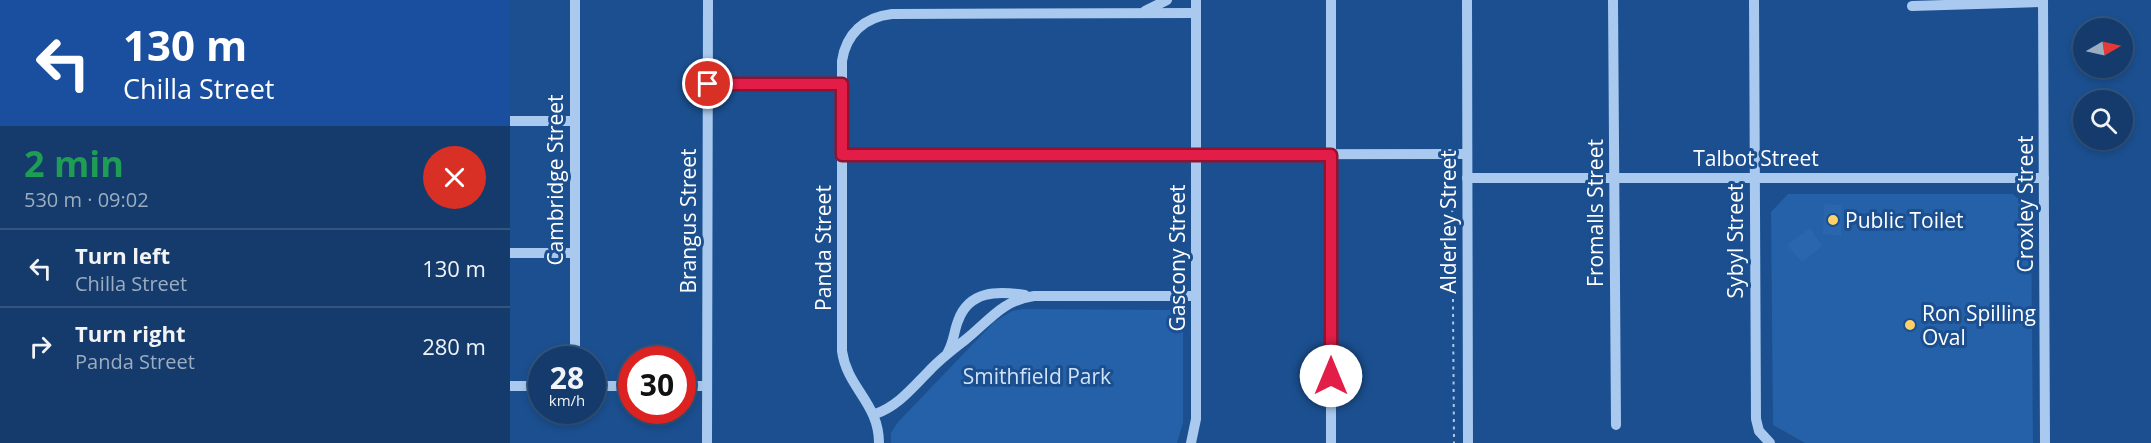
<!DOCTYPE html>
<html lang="en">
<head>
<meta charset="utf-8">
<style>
	body { margin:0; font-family:"Open Sans",sans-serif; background:#214673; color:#f1f3f6; height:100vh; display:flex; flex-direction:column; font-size:22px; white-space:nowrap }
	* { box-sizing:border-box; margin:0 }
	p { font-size:20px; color:#9dadc1 }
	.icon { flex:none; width:33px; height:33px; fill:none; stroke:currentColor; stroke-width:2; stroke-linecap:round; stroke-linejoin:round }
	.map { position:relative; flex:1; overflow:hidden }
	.side { display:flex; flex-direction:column; background:#143b6b; width:510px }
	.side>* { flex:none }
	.guide { background:#1a4fa0; color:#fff; overflow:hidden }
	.needle { width:39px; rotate:81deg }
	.buttons { position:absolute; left:1563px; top:18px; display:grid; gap:12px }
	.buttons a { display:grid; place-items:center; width:60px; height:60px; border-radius:50%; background:#143b6b; box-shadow:0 3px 9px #0003,0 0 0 2px #33557e; font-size:30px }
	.speed { position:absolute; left:18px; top:346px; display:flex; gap:12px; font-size:30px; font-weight:700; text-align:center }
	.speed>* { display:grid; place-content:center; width:78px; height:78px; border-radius:50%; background:#143b6b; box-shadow:0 3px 9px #0003,0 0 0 2px #33557e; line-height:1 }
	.speed small { font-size:15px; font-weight:400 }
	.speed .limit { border:9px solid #d22; background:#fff; color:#111 }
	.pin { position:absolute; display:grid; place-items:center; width:51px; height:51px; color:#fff; margin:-26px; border:3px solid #fff; border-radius:50%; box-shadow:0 2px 6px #0007 }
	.me { position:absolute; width:66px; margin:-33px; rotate:0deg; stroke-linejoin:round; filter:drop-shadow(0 0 4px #0008) }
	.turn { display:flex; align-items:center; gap:21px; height:126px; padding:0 24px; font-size:27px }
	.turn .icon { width:78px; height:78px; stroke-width:2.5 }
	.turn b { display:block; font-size:42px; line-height:51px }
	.round { display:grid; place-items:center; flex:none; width:63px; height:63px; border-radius:32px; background:#214673 }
	.head { display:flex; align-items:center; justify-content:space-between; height:102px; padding:0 24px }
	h1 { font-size:36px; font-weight:700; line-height:45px; color:#1e9e55 }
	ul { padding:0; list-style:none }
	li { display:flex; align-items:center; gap:18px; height:78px; padding:0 24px; border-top:2px solid #33557e }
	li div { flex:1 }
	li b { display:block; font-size:22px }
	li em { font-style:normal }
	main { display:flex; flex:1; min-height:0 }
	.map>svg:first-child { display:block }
	.green { fill:#2461a8 }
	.building { fill:#2a66ad }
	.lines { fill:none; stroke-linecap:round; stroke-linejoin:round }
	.path { stroke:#a9c9ee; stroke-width:2; stroke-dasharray:3 4.5; stroke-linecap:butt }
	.minor { stroke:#a9c9ee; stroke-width:10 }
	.route-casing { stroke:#92132f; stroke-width:15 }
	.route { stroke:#e11d48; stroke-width:10 }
	.poi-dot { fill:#ffd166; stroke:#1b4f8f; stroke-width:2 }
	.labels { text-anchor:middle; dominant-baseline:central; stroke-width:6; stroke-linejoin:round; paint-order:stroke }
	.street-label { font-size:21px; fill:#fff; stroke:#1b4f8f }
	.poi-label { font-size:21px; fill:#fff; stroke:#1b4f8f; text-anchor:start }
	.park-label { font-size:21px; fill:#cfe3fa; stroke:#1b4f8f }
</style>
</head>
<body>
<main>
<section class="side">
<div class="guide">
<div class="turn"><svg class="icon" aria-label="left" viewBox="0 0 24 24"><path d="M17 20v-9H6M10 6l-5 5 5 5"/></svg><div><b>130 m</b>Chilla Street</div></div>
</div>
<div class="head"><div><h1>2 min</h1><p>530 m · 09:02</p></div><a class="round" style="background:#d93025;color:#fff"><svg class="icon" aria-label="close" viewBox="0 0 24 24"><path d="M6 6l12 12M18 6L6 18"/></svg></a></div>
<ul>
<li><svg class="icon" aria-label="left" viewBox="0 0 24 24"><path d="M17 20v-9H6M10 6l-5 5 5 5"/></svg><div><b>Turn left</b><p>Chilla Street</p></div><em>130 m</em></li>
<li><svg class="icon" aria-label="right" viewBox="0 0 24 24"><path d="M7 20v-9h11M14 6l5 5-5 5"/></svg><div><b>Turn right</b><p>Panda Street</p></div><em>280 m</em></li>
</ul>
</section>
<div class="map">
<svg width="1641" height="443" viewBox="0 0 1641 443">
	<rect width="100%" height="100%" fill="#1b4f8f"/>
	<g class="green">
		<path d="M1278 194H1503L1521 211 1523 443H1295L1263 425 1261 212Z"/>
		<path d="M513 309 668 310 673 319V423L667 443H381V433L388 422 484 322 502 311Z"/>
	</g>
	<g class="building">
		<path d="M1314 204 1332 205 1331 236 1313 234Z"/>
		<path d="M1300 228 1312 246 1292 262 1277 245Z"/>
	</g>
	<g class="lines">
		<path class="path" d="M942 164 944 443"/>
		<g class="minor">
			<path d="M821 0V443"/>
			<path d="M957 0 958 443"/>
			<path d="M1103 0 1106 425"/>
			<path d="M1244 0 1246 419 1249 431 1260 443"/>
			<path d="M1533 0 1535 443"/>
			<path d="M1402 6 1533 2"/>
			<path d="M635 11 657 0"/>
			<path d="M198 84H332"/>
			<path d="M0 121H65"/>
			<path d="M332 155 957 154"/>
			<path d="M957 178H1534"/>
			<path d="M0 253H65"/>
			<path d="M438 352C444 341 444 331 448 321 459 290 488 291 515 295"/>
			<path d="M65 360V0"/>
			<path d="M0 386H32"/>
			<path d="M82 386H122"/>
			<path d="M172 386H197"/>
			<path d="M365 414C388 406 402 388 419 371 430 359 442 350 455 340 478 322 492 300 524 296H686"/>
			<path d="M197 443 198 0"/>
			<path d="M369 443C369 403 337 388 332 351V61C336 34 354 17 382 14L686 13"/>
			<path d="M681 443 686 419V0"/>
		</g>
	</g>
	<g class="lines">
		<defs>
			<path id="route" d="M198 84H332V155H821V376"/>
		</defs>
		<use href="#route" class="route-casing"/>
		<use href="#route" class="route"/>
	</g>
	<g class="poi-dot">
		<circle cx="1323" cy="220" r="6"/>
		<circle cx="1400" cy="325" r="6"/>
	</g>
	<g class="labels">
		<g class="street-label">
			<text x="1246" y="158">Talbot Street</text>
			<text transform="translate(45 180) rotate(-90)">Cambridge Street</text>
			<text transform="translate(1515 204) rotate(-90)">Croxley Street</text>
			<text transform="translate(1085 213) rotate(-90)">Fromalls Street</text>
			<text transform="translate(178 221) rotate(-90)">Brangus Street</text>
			<text transform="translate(938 222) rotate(-90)">Alderley Street</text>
			<text transform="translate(1225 241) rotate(-90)">Sybyl Street</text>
			<text transform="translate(313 248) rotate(-90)">Panda Street</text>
			<text transform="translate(667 258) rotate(-90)">Gascony Street</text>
		</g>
		<g class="poi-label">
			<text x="1335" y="220">Public Toilet</text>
			<text x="1412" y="313">Ron Spilling<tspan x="1412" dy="24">Oval</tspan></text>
		</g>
		<g class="park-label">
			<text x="527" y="376">Smithfield Park</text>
		</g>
	</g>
</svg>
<div class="buttons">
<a><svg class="needle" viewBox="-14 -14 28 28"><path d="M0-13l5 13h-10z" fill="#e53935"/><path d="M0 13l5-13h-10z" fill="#9dadc1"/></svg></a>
<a><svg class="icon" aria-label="search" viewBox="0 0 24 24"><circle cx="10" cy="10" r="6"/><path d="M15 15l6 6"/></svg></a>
</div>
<div class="speed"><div>28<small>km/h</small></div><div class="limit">30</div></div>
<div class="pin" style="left:198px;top:84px;background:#d93025"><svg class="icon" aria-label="arrive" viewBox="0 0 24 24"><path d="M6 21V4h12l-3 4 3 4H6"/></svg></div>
<svg class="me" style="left:821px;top:376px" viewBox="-20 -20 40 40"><circle r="19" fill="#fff"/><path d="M0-13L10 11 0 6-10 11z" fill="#e11d48"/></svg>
</div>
</main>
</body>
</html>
